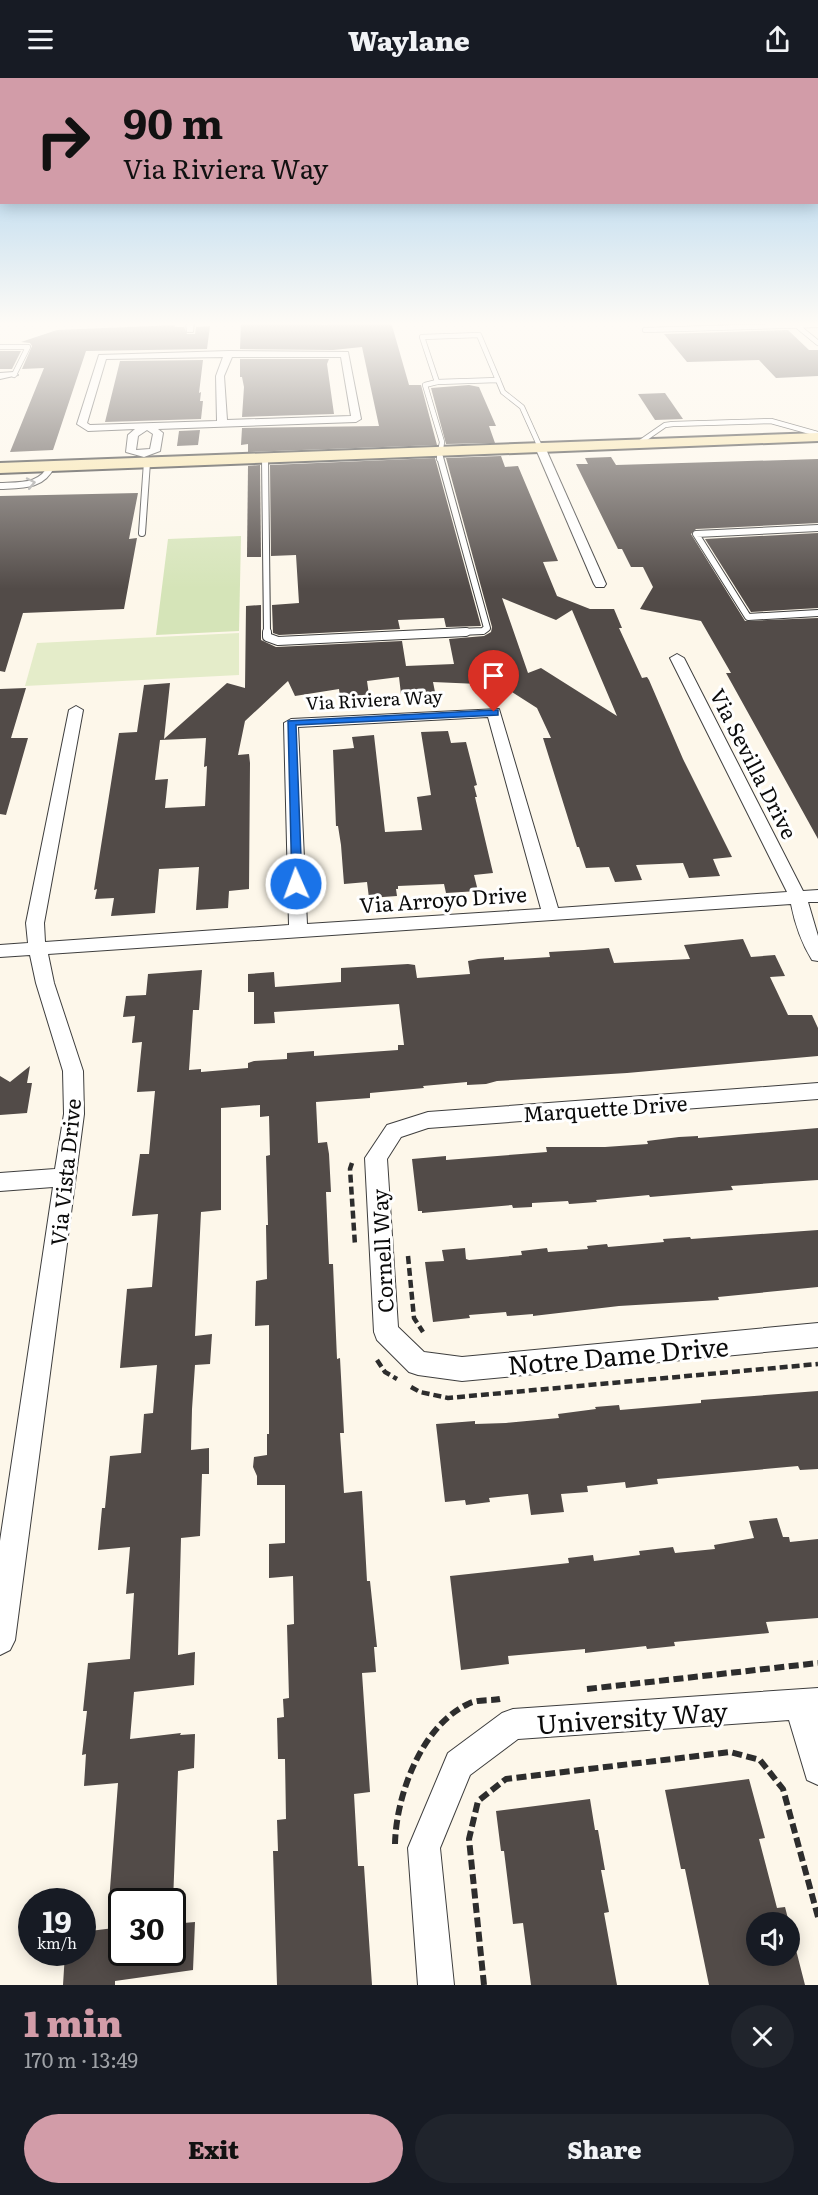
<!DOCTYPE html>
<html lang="en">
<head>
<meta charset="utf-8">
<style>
	body { margin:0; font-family:Literata,serif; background:#20242c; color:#f1f3f6; height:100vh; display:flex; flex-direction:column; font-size:22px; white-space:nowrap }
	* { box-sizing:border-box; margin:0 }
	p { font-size:20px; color:#9ea1a6 }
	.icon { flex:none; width:33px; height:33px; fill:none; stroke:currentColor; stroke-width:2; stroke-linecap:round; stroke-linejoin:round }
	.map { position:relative; height:1907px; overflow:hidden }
	.sheet { display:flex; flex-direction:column; background:#171b24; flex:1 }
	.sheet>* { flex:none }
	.guide { position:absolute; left:0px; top:0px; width:819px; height:126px; box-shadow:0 3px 15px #0003; background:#d29ca8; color:#111; overflow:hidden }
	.buttons { position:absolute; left:746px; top:1834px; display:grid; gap:12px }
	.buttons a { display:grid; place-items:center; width:54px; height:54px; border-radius:50%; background:#171b24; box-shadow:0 3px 15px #0003; font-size:30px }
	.speed { position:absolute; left:18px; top:1810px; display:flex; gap:12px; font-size:30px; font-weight:700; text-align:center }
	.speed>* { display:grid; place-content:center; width:78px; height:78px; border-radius:50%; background:#171b24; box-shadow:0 3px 15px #0003; line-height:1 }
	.speed small { font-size:15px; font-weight:400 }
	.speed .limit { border:3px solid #111; border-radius:9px; background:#fff; color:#111 }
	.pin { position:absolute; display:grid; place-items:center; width:51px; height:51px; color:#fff; margin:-62px -26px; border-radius:50% 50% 50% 0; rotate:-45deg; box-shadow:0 0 6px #0007 }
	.pin .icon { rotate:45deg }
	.me { position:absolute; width:66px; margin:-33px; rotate:358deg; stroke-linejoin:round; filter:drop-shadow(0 0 4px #0008) }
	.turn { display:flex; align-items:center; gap:21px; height:126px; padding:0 24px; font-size:27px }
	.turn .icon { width:78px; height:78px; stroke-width:2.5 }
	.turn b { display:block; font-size:42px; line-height:51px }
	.round { display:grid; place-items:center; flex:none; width:63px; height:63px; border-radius:32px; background:#20242c }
	.overview { display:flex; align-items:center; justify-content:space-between; height:102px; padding:0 24px }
	h1 { font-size:36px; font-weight:800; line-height:45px; color:#d29ca8 }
	.action { display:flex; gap:12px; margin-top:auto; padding:12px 24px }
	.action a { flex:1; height:69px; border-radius:36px; background:#d29ca8; color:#111; font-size:24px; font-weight:800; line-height:69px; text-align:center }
	.action a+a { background:#20242c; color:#f1f3f6 }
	header { display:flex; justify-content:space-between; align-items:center; height:78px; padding:0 24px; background:#171b24; font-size:27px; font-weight:800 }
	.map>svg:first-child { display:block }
	.green { fill:#d5e4b8 }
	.pitch { fill:#e4ecc9 }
	.building { fill:#524b48; fill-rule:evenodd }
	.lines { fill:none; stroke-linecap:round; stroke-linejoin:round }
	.lane-far2-casing { stroke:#3e3e3e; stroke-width:6 }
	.lane-far1-casing { stroke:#3e3e3e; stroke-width:8 }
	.lane-casing { stroke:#3e3e3e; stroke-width:10 }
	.street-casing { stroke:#3e3e3e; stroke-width:2 }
	.secondary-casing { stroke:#2d2d2d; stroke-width:4 }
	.path-far1 { stroke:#2d2d2d; stroke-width:4.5; stroke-dasharray:8 4; stroke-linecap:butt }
	.path { stroke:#2d2d2d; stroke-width:6; stroke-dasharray:10 4.5; stroke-linecap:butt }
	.lane-far2 { stroke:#fff; stroke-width:4.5 }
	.lane-far1 { stroke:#fff; stroke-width:6 }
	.lane { stroke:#fff; stroke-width:8 }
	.street { fill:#fff; fill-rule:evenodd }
	.secondary { fill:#f7e4ab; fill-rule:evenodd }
	.oneway { stroke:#9d9d9d }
	.route { fill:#1a73e8; stroke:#114b97; stroke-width:1.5 }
	.labels { text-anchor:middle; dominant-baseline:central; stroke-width:6; stroke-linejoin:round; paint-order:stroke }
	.far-street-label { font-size:18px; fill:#0b0b0b; stroke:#fff }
	.street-label { font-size:21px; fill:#0b0b0b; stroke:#fff }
	.near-street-label { font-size:26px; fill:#0b0b0b; stroke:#fff }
</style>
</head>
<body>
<header><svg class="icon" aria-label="menu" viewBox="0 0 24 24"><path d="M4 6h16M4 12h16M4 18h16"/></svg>Waylane<svg class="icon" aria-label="share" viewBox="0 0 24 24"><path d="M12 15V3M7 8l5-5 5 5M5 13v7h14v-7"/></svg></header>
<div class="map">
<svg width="818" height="1907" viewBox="0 0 818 1907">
	<rect width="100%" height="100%" fill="#fdf7ea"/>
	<path class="green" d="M241 458 239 553 156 557 168 461Z"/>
	<path class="pitch" d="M239 555V597L25 608 37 565Z"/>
	<g class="building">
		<path d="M241 244 324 247 391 244 409 307H421L437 367 248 374V366L241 367 242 350 379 348 362 269 333 272 240 271Z"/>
		<path d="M175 247V249H184L187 256H195L196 249 210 248 207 271 86 273 53 372 10 374 44 290 22 291 32 268 30 265 21 264 57 252Z"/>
		<path d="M788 252 809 272H818V298L776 300 759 282 687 284 664 256Z"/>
		<path d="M0 273H21L12 291H0Z"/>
		<path d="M240 281H329L327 286 334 336 242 339 244 309 242 299H240Z"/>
		<path d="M203 282 199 315 201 314 200 323H203L201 341 105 344 120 283Z"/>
		<path d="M469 307 479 309 496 348H489L495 365 446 366 431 310Z"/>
		<path d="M665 315 683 341 655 342 638 316Z"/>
		<path d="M200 352 198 367 177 368 179 353Z"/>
		<path d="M501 378 505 389 518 388 558 483 543 484 557 518 590 531H614L622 550H619L642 600 647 599 649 602 683 681 732 779 713 781 720 798 689 800 683 785 636 787 642 802 615 804 609 789 586 790 579 769H577L543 660H551L537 630 501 607 433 604 435 614 401 616 399 599 367 603 369 617 340 619 339 611 295 618 288 603 245 643 238 677 249 676 250 685 249 811 229 813 228 830 196 832 199 789 159 791 155 835 111 838 114 820 95 821 97 811 94 812 119 655 137 654 144 607 170 605 164 661 227 605 245 610 246 528 261 527V562L276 569 402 563 406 588 454 586 449 561 484 558 491 554 492 549 446 380ZM502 520 556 542 572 532 617 638 541 590 528 595ZM206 660 204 689 207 688 205 728 165 730 168 701 155 702 160 662Z"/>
		<path d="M611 379 616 387 818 381V445L696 451 691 456 745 543 818 540V761L726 595H731L701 543 640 531 653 509 643 489H631L622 471H618L576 386H588L585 380Z"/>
		<path d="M435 380 481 548 446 549 444 540 398 542 400 551 279 557 273 555 272 527 299 525 296 477 271 478 270 387Z"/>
		<path d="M260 387 261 479H247L248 388Z"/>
		<path d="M138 415 129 461 137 460 124 531 23 535 5 594 0 593V418Z"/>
		<path d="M818 455V530L751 534 705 461Z"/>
		<path d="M26 610 11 660H28L6 737 0 736V611Z"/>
		<path d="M448 653 451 665 466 664 477 707 474 708 477 719H475L493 795 474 797 478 813 446 815 444 806 398 808V811H396L397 818 369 820 367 804 344 806 341 767 338 748H336L333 672 354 670 352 659 374 657 385 754 422 752 417 719 431 717 421 654Z"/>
		<path d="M743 861 751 879 775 877 785 898 770 899 788 937H812L818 950V978L627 995 497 1003 486 1006 467 1007V1004L423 1008 424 1010 370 1015V1020L316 1024 318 1065 327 1064 329 1076 331 1114H326L329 1186H333L337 1281 340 1280 344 1355H340L344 1415 362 1413 367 1503H370L377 1569H374L376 1594 362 1595 370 1714 354 1716 358 1788H364L372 1907H277L273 1773H278L277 1742 286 1741 285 1681H278L277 1640 284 1639 283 1621 289 1620 287 1547 294 1546 293 1498 269 1500V1466L285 1465V1407H257V1398L253 1389 254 1379 267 1377V1356H269V1247L255 1248 256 1203 267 1201 266 1147H268L266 1078 270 1077 269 1038 260 1039V1027L221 1030V1132L201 1134 195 1258 212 1256 210 1286 195 1287 192 1331 191 1372 209 1370V1396H202L200 1458 181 1460 178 1577 195 1574 194 1607 134 1614 130 1661 181 1655 180 1657 195 1656 194 1690 178 1693 173 1824H109L118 1705 84 1708 86 1676 82 1677 87 1633H83L88 1585 130 1581 134 1515 126 1516 130 1469 98 1472 102 1430H105L110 1378 141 1375 144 1336 153 1335 157 1287 120 1290 127 1211 152 1209 158 1136 132 1138 140 1076H149L155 1013 137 1014 142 964 132 965 135 938 123 939 126 918 146 917 148 896 202 892 199 932H193L189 992 201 991V994L248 990V985L254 983 287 981V975L314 973V978L398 972V967H404L399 926 274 934 275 945 254 946V914H248V896L274 894 275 909 341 904V890L408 886 415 887 417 900 470 896 468 883 478 881 504 879V882L550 879 549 874 584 872 609 870 614 885 690 881 684 867Z"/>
		<path d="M30 988 27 1005H32L27 1035 0 1037V998L10 1004Z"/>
		<path d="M818 1050V1102L731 1108 733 1112 650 1119 649 1117 596 1122 597 1124 569 1126 568 1123 532 1125V1129L513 1130 512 1127 422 1135V1133H418L412 1081 446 1078V1082L547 1074 546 1069H605L648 1066 647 1063 679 1059 698 1058V1060Z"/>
		<path d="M818 1152V1209L718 1219 719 1222 619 1228 533 1238V1236L507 1238 506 1234 469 1237 470 1240 433 1244 425 1184 444 1183 442 1172 465 1170 466 1181 469 1182 522 1177 521 1173 547 1170 548 1174 588 1171 587 1168 607 1166 608 1169 664 1164 663 1161 690 1159 691 1161Z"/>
		<path d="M818 1313V1391L800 1392 798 1388 657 1401 658 1406 626 1410 625 1404 587 1408 588 1414 561 1416 564 1434 531 1437 528 1416 489 1420 490 1424 466 1427 465 1422 445 1424 436 1346 475 1343V1346L506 1345 559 1340 558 1336 596 1331 595 1329 619 1327 620 1332 701 1325V1322Z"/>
		<path d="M777 1440 783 1459H789L790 1464 818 1461V1540L766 1544 769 1555 674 1564 675 1568 647 1571 646 1568 585 1575V1571L508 1578 509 1586 461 1592 450 1498 569 1485 568 1480 593 1477 594 1483 640 1477 639 1473 673 1469 675 1475 715 1471 714 1467 754 1460 749 1443Z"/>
		<path d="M749 1701 765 1760 759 1761 777 1830 785 1829 805 1907H709L685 1791H681L665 1712ZM756 1845H789V1878H756Z"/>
		<path d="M590 1721 595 1752H598L605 1792H601L609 1834 604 1835 617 1907H531L523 1845 513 1846 504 1773H501L496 1733Z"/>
		<path d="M195 1844 193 1892 115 1903V1907H63L65 1875H82V1854L122 1849V1875H172V1846Z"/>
	</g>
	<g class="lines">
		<defs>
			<g id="lane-far2">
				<path d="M796 247 818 265"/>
				<path d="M645 252 818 247"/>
				<path d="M0 269H28L14 297"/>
				<path d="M437 304 422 259 479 257 498 302"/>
				<path d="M639 365 665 347 673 346 771 343 818 356"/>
				<path d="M439 381 442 364 425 307 437 304 498 302 503 314 522 329 540 369"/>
			</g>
			<g id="lane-far1">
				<path d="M265 380 267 555"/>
				<path d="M0 408C22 407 42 409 52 387"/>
				<path d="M818 450 696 456 748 539 818 535"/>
				<path d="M142 455 147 384"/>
				<path d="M435 555 483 553 487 550 440 379"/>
			</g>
			<path id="lane" d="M267 554V559L278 563 466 554"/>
			<g id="street">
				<path d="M186 244H194L193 254H187Z"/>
				<path d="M229 273 348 274 361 341 356 344 158 351 163 355 160 373 144 379 126 374 128 357 135 351 88 353 77 346 99 277ZM223 279 216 298 217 343 90 347 87 345 106 281ZM232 279H341L351 338 227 342 224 298ZM147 352 153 356 150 371 136 372 138 358Z"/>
				<path d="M0 295 14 294 18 297 0 301Z"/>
				<path d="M540 366 545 369 606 506 604 509H596L594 506 535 369Z"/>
				<path d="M677 576 684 580 803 813 818 812V824H808L818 858V883L812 882C801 864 795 846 791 826L48 876 54 905 83 993 84 1036 15 1562 10 1572 0 1577V1463L53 1109 0 1113V1095L55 1091 64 1036 63 993 36 905 30 877 0 879V867L28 865 26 845 69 632 76 628 83 632 44 845 45 864 289 847 284 645 291 641 499 631 558 830 787 814 670 580ZM488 639 541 831 307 846 298 649Z"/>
				<path d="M818 1005V1021L428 1050 401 1059 387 1081 398 1249 424 1274 462 1279 818 1245V1269L462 1303 418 1297 409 1294 377 1262 374 1254 365 1080 387 1047 428 1034Z"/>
				<path d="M818 1610V1707L807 1702 789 1642 518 1661 470 1697 440 1770 454 1907H418L408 1770 448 1675 502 1635 513 1631Z"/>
			</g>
			<path id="secondary" d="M818 355V363L0 395V385Z"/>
		</defs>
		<use href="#lane-far2" class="lane-far2-casing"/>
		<use href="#lane-far1" class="lane-far1-casing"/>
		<use href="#lane" class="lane-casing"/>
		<use href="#street" class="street-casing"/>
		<use href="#secondary" class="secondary-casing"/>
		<g class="path-far1">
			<path d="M352 1085 350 1091 355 1167"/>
			<path d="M408 1178 414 1240 423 1254"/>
			<path d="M377 1282 385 1294 397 1301"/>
			<path d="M411 1309 420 1314 448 1320 818 1286"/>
		</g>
		<g class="path">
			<path d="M587 1611 818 1585"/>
			<path d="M395 1766C396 1718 421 1648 468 1626 477 1621 490 1623 500 1621"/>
			<path d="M484 1907 469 1761 478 1723 506 1701 730 1674 760 1682 783 1711 818 1839"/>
		</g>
		<use href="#lane-far2" class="lane-far2"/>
		<use href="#lane-far1" class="lane-far1"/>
		<use href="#lane" class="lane"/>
		<use href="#street" class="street"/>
		<use href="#secondary" class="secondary"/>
	</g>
	<defs><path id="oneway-chevron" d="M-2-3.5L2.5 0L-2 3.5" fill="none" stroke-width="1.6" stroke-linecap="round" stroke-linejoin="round" transform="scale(1.5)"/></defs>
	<use class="oneway" href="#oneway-chevron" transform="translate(31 405) rotate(-12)"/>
	<linearGradient id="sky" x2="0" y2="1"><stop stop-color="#93c6eb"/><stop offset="0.48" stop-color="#fefbf6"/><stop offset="1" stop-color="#fefbf6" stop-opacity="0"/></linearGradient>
	<rect width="818" height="511" fill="url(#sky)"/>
	<path class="route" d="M494 632H498V637L296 647 302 806 300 809H292L288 643Z"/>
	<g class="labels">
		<g class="far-street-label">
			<text transform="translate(374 621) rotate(-3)">Via Riviera Way</text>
		</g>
		<g class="street-label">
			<text transform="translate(755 685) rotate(63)">Via Sevilla Drive</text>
			<text transform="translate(443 820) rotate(-4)">Via Arroyo Drive</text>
			<text transform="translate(605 1029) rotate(-4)">Marquette Drive</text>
			<text transform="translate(64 1094) rotate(-84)">Via Vista Drive</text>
			<text transform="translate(381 1173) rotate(-93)">Cornell Way</text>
		</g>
		<g class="near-street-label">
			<text transform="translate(618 1276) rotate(-5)">Notre Dame Drive</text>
			<text transform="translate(632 1638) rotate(-4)">University Way</text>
		</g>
	</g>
</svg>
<div class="buttons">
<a><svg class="icon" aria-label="sound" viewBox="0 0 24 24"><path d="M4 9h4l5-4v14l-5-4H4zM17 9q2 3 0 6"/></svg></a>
</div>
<div class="speed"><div>19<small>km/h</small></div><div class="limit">30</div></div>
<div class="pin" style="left:494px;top:634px;background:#d93025"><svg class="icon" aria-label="arrive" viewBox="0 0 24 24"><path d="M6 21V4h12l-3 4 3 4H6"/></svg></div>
<svg class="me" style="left:296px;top:806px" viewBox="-20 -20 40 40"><circle r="17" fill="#1a73e8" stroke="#fff" stroke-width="3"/><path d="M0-11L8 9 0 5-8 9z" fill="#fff"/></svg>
<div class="guide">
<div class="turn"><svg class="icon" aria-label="right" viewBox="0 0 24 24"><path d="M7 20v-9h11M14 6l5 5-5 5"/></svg><div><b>90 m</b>Via Riviera Way</div></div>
</div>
</div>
<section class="sheet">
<div class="overview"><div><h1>1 min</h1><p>170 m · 13:49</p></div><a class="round"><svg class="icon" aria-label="close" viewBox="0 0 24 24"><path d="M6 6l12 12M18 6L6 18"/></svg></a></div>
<div class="action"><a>Exit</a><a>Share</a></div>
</section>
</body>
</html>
